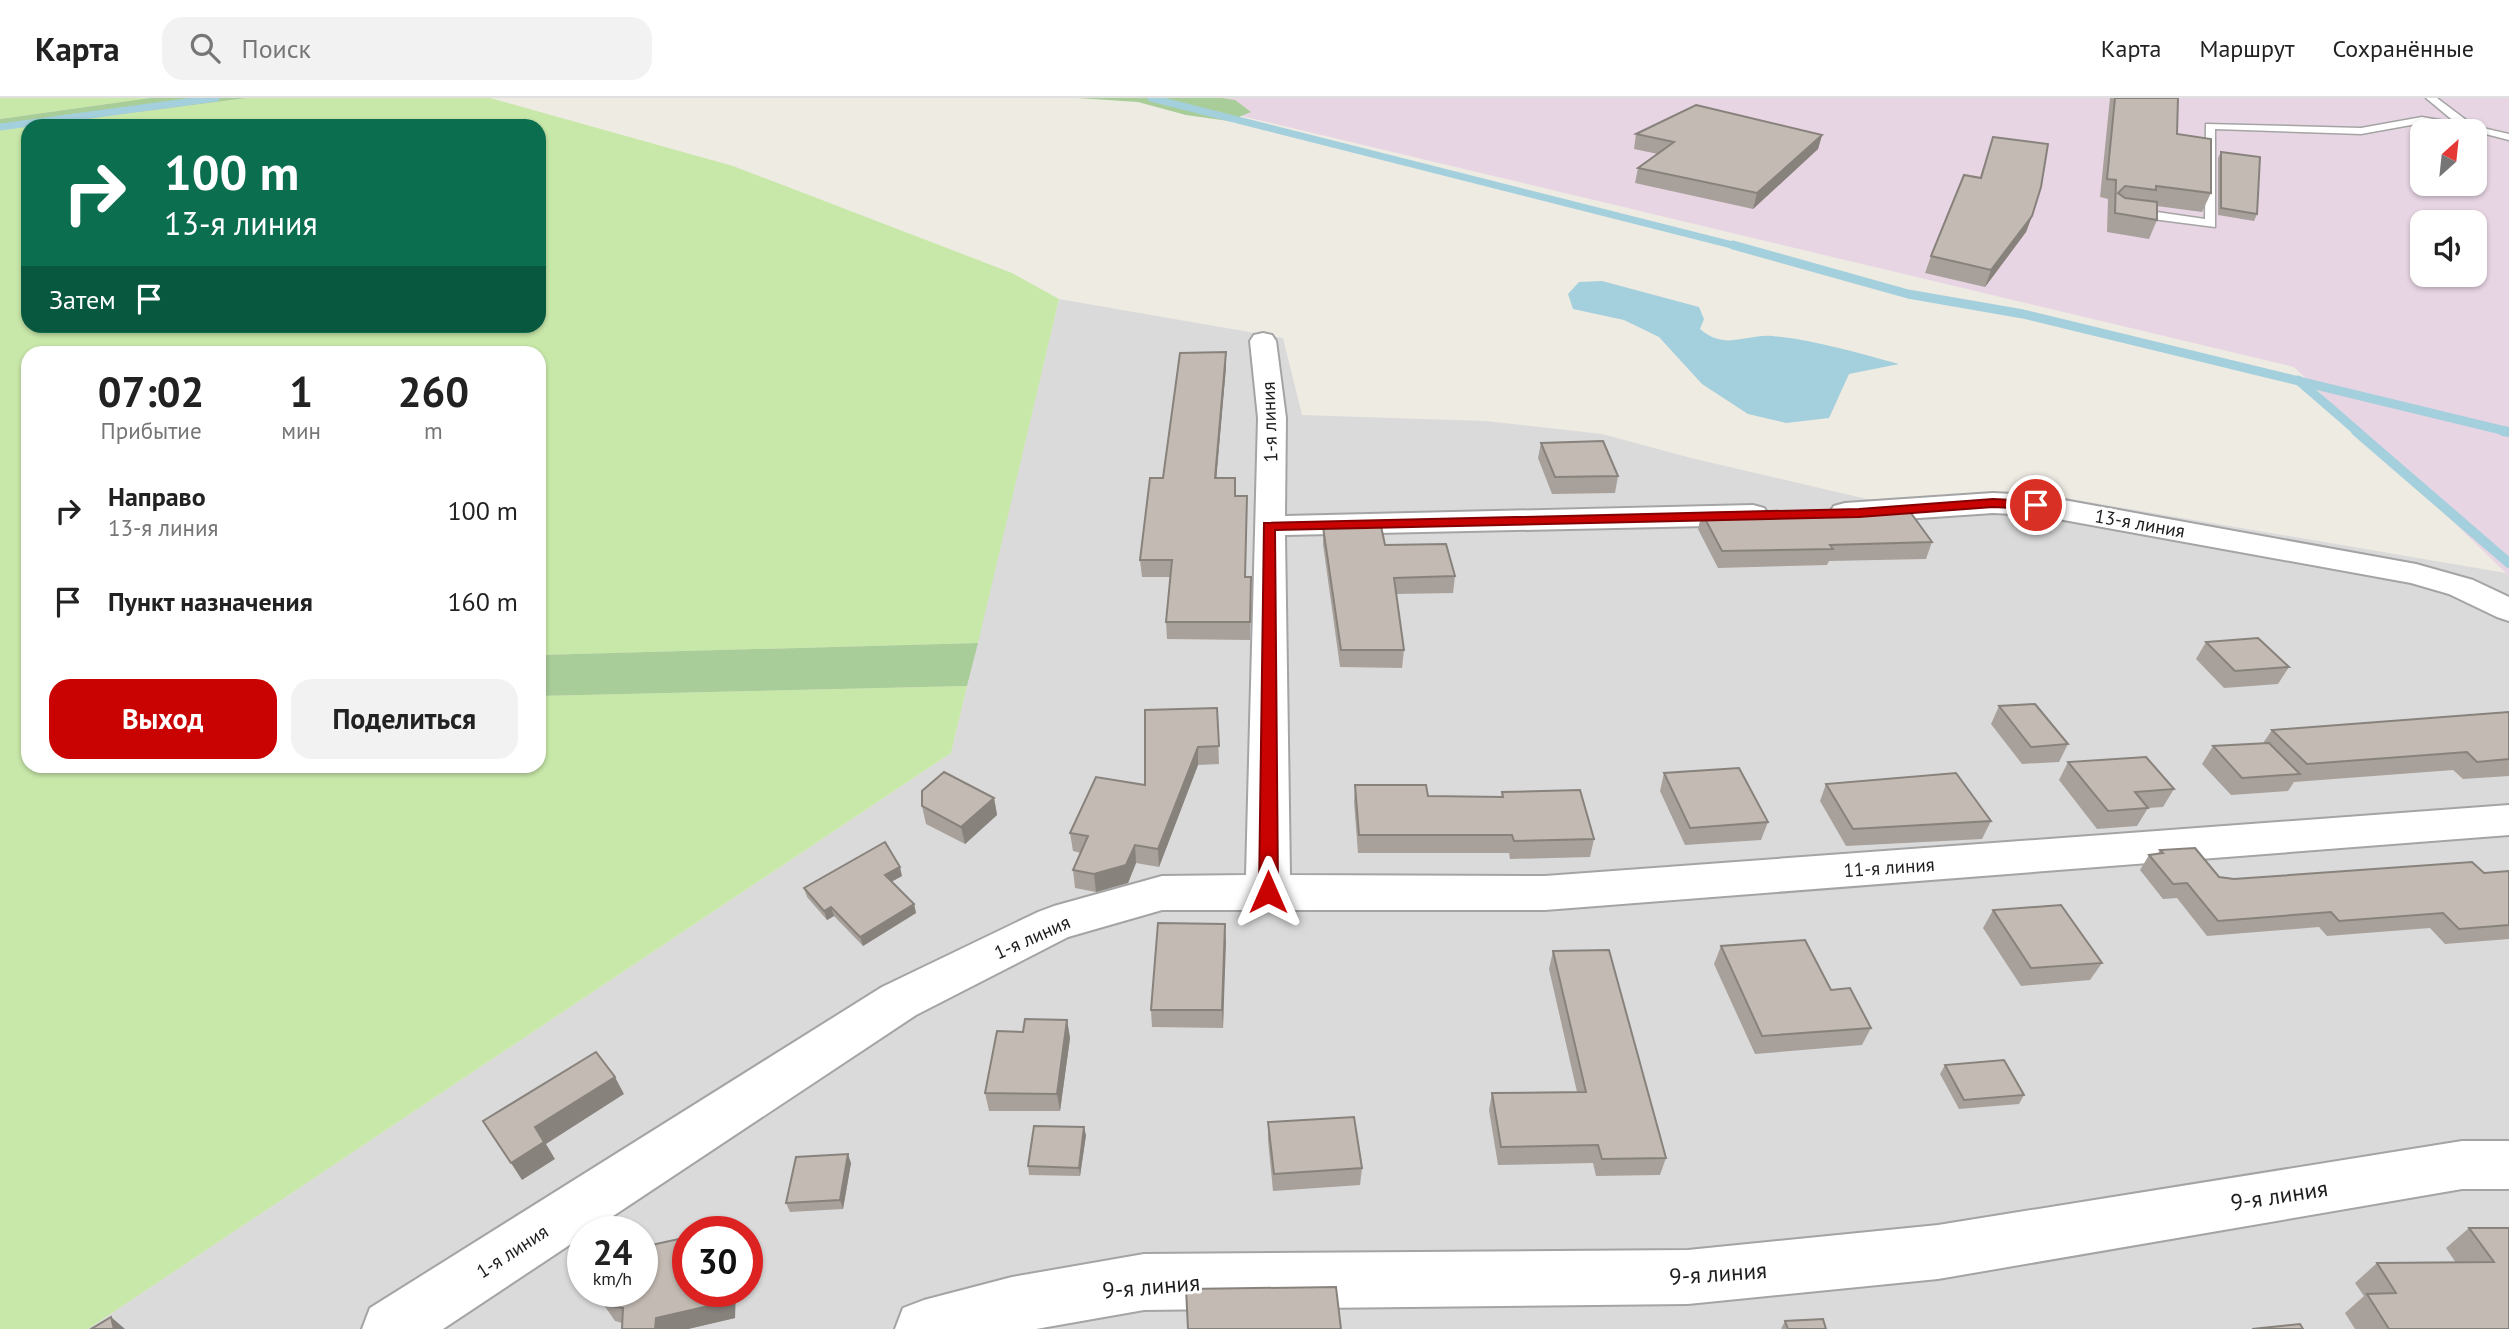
<!DOCTYPE html>
<html lang="ru">
<head>
<meta charset="utf-8">
<style>
	body { margin:0; font-family:"PT Sans",sans-serif; background:#f2f2f2; color:#222; height:100vh; display:flex; flex-direction:column; font-size:26px; white-space:nowrap }
	* { box-sizing:border-box; margin:0 }
	p { font-size:23px; color:#767676 }
	.icon { flex:none; width:38px; height:38px; fill:none; stroke:currentColor; stroke-width:2; stroke-linecap:round; stroke-linejoin:round }
	.map { position:relative; flex:1; overflow:hidden }
	.details { position:absolute; left:21px; top:248px; width:525px; height:427px; display:flex; flex-direction:column; background:#fff; border-radius:21px; box-shadow:0 2px 5px #0004 }
	.details>* { flex:none }
	.top-card { position:absolute; left:21px; top:21px; width:525px; height:214px; border-radius:21px; box-shadow:0 2px 5px #0004; background:#0b6e4f; color:#fff; overflow:hidden }
	.needle { width:46px; rotate:27deg }
	.fabs { position:absolute; left:2410px; top:21px; display:grid; gap:14px }
	.fabs a { display:grid; place-items:center; width:77px; height:77px; border-radius:14px; background:#fff; box-shadow:0 2px 5px #0004; font-size:35px }
	.speed { position:absolute; left:567px; top:1118px; display:flex; gap:14px; font-size:35px; font-weight:700; text-align:center }
	.speed>* { display:grid; place-content:center; width:91px; height:91px; border-radius:50%; background:#fff; box-shadow:0 2px 5px #0004; line-height:1 }
	.speed small { font-size:18px; font-weight:400 }
	.speed .limit { border:10px solid #d22; background:#fff; color:#111 }
	.pin { position:absolute; display:grid; place-items:center; width:60px; height:60px; color:#fff; margin:-30px; border:4px solid #fff; border-radius:50%; box-shadow:0 2px 7px #0007 }
	.me { position:absolute; width:77px; margin:-38px; rotate:0deg; stroke-linejoin:round; filter:drop-shadow(0 0 5px #0008) }
	.turn { display:flex; align-items:center; gap:24px; height:147px; padding:0 28px; font-size:32px }
	.turn .icon { width:91px; height:91px; stroke-width:2.5 }
	.turn b { display:block; font-size:49px; line-height:60px }
	.then { display:flex; align-items:center; height:66px; padding:0 28px; background:#0003; gap:14px; font-size:26px }
	.eta { display:flex; justify-content:space-evenly; align-items:center; height:119px; text-align:center }
	.eta b { font-size:42px; font-weight:800; line-height:49px }
	.cta { display:flex; gap:14px; margin-top:auto; padding:14px 28px }
	.cta a { flex:1; height:80px; border-radius:21px; background:#c90302; color:#fff; font-size:28px; font-weight:800; line-height:80px; text-align:center }
	.cta a+a { background:#f2f2f2; color:#222 }
	ul { padding:0; list-style:none }
	li { display:flex; align-items:center; gap:21px; height:91px; padding:0 28px }
	li div { flex:1 }
	li b { display:block; font-size:26px }
	li em { font-style:normal }
	header { display:flex; align-items:center; gap:42px; box-sizing:border-box; height:98px; padding:0 35px; background:#fff; border-bottom:2px solid #e0e0e0 }
	header strong { font-size:33px }
	nav { display:flex; gap:38px; margin-inline-start:auto; font-size:24px }
	.search { width:490px; height:63px; background:#f2f2f2; display:flex; align-items:center; gap:18px; box-sizing:border-box; padding:0 24px; border-radius:21px; color:#767676; font-size:26px }
	.map>svg:first-child { display:block }
	.residential { fill:#dbdada; fill-rule:evenodd }
	.industrial { fill:#e8d5e4; fill-rule:evenodd }
	.grass { fill:#c8e8a9; fill-rule:evenodd }
	.forest { fill:#a8cd98 }
	.water { fill:#a4cfdc }
	.lines { fill:none; stroke-linecap:round; stroke-linejoin:round }
	.stream-far2 { stroke:#a4cfdc; stroke-width:7 }
	.stream-far1 { stroke:#a4cfdc; stroke-width:9 }
	.stream { stroke:#a4cfdc; stroke-width:10 }
	.lane-casing { stroke:#a4a4a4; stroke-width:3 }
	.street-casing { stroke:#a4a4a4; stroke-width:4 }
	.lane { fill:#fff; fill-rule:evenodd }
	.street { fill:#fff; fill-rule:evenodd }
	.wall { fill:#a8a09a }
	.shaded-wall { fill:#88827d }
	.building { fill:#c3bab3; stroke:#88827d; stroke-width:2 }
	.route { fill:#c90302; stroke:#830201; stroke-width:2 }
	.labels { text-anchor:middle; dominant-baseline:central; stroke-width:6; stroke-linejoin:round; paint-order:stroke }
	.street-label { font-size:19px; fill:#1d1d1d; stroke:#fff }
	.near-street-label { font-size:23px; fill:#1d1d1d; stroke:#fff }
</style>
</head>
<body>
<header>
<strong>Карта</strong>
<div class="search"><svg class="icon" aria-label="search" viewBox="0 0 24 24"><circle cx="10" cy="10" r="6"/><path d="M15 15l6 6"/></svg>Поиск</div>
<nav><a>Карта</a><a>Маршрут</a><a>Сохранённые</a></nav>
</header>
<div class="map">
<svg width="2509" height="1231" viewBox="0 0 2509 1231">
	<rect width="100%" height="100%" fill="#eeebe3"/>
	<path class="residential" d="M1059 201 1283 240 1302 317 1485 323 1602 336 1691 360 1871 402 2000 394 2065 400 2506 475 2509 478V1231H88L951 655ZM583 1134H642V1194H583ZM688 1134H747V1194H688Z"/>
	<path class="industrial" d="M1166 0H2509V478L2294 269ZM2422 33H2474V86H2422ZM2422 124H2474V177H2422Z"/>
	<g class="grass">
		<path d="M0 0H150L0 21Z"/>
		<path d="M247 0H490L733 68 1012 175 1059 201 978 545 539 557V256H28V668H539V598L967 588 951 655 88 1231H0V32ZM28 28H539V228H28Z"/>
	</g>
	<g class="forest">
		<path d="M150 0H247L0 32V21Z"/>
		<path d="M1077 0H1222L1235 2 1251 14 1229 23 1186 17 1138 4Z"/>
		<path d="M978 545 967 588 539 598V557Z"/>
	</g>
	<path class="water" d="M1602 183 1699 209 1704 221 1700 231C1725 253 1746 236 1772 238 1815 242 1857 255 1899 266L1849 276 1829 320 1786 325 1748 316 1702 286 1659 239 1624 222 1573 211 1568 196 1579 184Z"/>
	<g class="lines">
		<g class="stream-far2">
			<path d="M1151 0 1740 149"/>
			<path d="M0 29 216 0"/>
		</g>
		<g class="stream-far1">
			<path d="M1733 147 1908 196 2023 216 2509 334"/>
			<path d="M2298 282 2358 334"/>
		</g>
		<g class="stream">
			<path d="M2356 333 2509 465"/>
			<path d="M2503 333 2509 334"/>
		</g>
		<defs>
			<path id="lane" d="M2426 0H2437L2474 28 2509 36V42L2474 33 2422 25 2361 36 2215 31V129L2129 118 2123 114 2129 110 2205 121 2206 26 2361 30 2422 19 2456 25Z"/>
			<g id="street">
				<path d="M1263 235 1272 237 1276 243 1286 320 1285 418 1753 407 1764 410 1769 417 1764 424 1753 427 1285 437 1290 777 1545 778 2509 707V737L1545 812H1162L1068 839 916 917 589 1134H583V1138L443 1231H362L370 1210 882 889 1038 814 1054 808 1162 778 1246 777 1258 320 1250 243 1254 237Z"/>
				<path d="M1993 395 2036 397 2416 466 2473 482 2509 499V523L2497 519 2449 496 2411 485 2036 417 1993 415 1845 425 1834 422 1829 415 1834 408 1845 405Z"/>
				<path d="M2462 1043H2509V1091H2462L1938 1181 1688 1206 1144 1212 1036 1231H895L903 1210 924 1202 1012 1179 1144 1156 1688 1152 1938 1127Z"/>
			</g>
		</defs>
		<use href="#lane" class="lane-casing"/>
		<use href="#street" class="street-casing"/>
		<use href="#lane" class="lane"/>
		<use href="#street" class="street"/>
	</g>
	<g class="wall">
		<path d="M2110 0H2178L2177 36 2211 95 2202 114 2157 108V122L2149 141 2107 134 2108 101 2100 99Z"/>
		<path d="M1636 36 1822 37 1818 51 1753 111 1635 85 1638 70 1658 56 1634 51Z"/>
		<path d="M1993 39 2032 118 2026 134 1985 189 1925 175 1931 158 1980 79Z"/>
		<path d="M2221 54 2257 116 2254 123 2218 117V60Z"/>
		<path d="M1226 254V269L1216 380 1236 398 1245 479H1251L1250 542 1167 541 1166 524 1171 479H1142L1140 462 1163 380Z"/>
		<path d="M1541 345 1618 378 1615 395 1552 396 1538 360Z"/>
		<path d="M1702 415 1932 444 1926 461 1829 463 1827 467 1718 470 1698 431Z"/>
		<path d="M1323 429 1385 447 1455 478 1453 495 1396 496 1404 552 1402 570 1340 569 1323 446Z"/>
		<path d="M2206 544 2289 569 2278 586 2224 590 2196 561Z"/>
		<path d="M1999 608 2068 646 2059 664 2022 666 1991 626Z"/>
		<path d="M1217 610 1219 666 1198 667 1159 769 1136 765 1128 785 1096 794 1075 790 1073 772 1081 755 1073 753 1070 735 1145 687Z"/>
		<path d="M2509 614V678L2463 681 2453 672 2294 684 2288 693 2231 697 2202 666 2213 648 2263 645 2272 632Z"/>
		<path d="M2068 664 2174 691 2163 709 2148 710 2137 728 2097 731 2059 682Z"/>
		<path d="M1664 675 1768 724 1761 742 1685 747 1660 693Z"/>
		<path d="M1826 686 1991 723 1982 741 1846 748 1820 703Z"/>
		<path d="M1355 687 1428 698 1502 699V694L1594 741 1590 759 1510 761 1509 755H1358L1354 704Z"/>
		<path d="M994 700 997 717 965 746 926 726 922 708Z"/>
		<path d="M2160 752 2219 779 2234 781 2484 775 2509 773V841L2445 846 2430 830 2327 838 2319 829 2207 838 2177 800 2163 801 2140 772 2149 757 2158 756Z"/>
		<path d="M902 778 891 784 914 806 916 815 863 848 834 818 827 822 807 799 804 790Z"/>
		<path d="M1993 812 2102 865 2090 882 2021 888 1983 830Z"/>
		<path d="M1225 826 1223 930 1152 929 1151 912Z"/>
		<path d="M1721 848 1871 930 1862 947 1755 956 1714 866Z"/>
		<path d="M1553 853 1666 1060 1660 1077 1596 1078 1593 1065 1498 1067 1489 1012 1492 995 1577 994 1549 871Z"/>
		<path d="M1067 922 1070 940 1060 1013H989L985 995Z"/>
		<path d="M1945 967 2024 997 2019 1006 1959 1011 1940 976Z"/>
		<path d="M1268 1024 1362 1070 1360 1087 1273 1093 1268 1042Z"/>
		<path d="M1086 1037 1080 1078 1029 1077 1028 1068Z"/>
		<path d="M851 1065 843 1111 790 1114 786 1105Z"/>
		<path d="M2469 1130H2509V1231H2355L2345 1215 2364 1198 2355 1185 2377 1165H2456L2446 1150Z"/>
		<path d="M604 1207 735 1220 688 1231H622V1225L615 1223Z"/>
		<path d="M1785 1223 1826 1231H1781Z"/>
	</g>
	<g class="shaded-wall">
		<path d="M1822 37 1818 51 1753 111 1757 95Z"/>
		<path d="M2032 118 2026 134 1985 189 1991 172Z"/>
		<path d="M1226 254V269L1215 396V380Z"/>
		<path d="M1198 649V667L1159 769 1158 751Z"/>
		<path d="M994 700 997 717 965 746 961 729Z"/>
		<path d="M1135 747 1136 765 1128 785 1096 794 1094 776Z"/>
		<path d="M900 769 902 778 887 786 885 777Z"/>
		<path d="M914 806 916 815 863 848 860 839Z"/>
		<path d="M831 809 834 818 827 822 824 813Z"/>
		<path d="M1225 826 1226 844 1223 930 1222 912Z"/>
		<path d="M1067 922 1070 940 1060 1013 1057 996Z"/>
		<path d="M615 979 624 996 546 1046 555 1061 522 1082 511 1065 535 1029Z"/>
		<path d="M1084 1029 1086 1037 1080 1078 1079 1070Z"/>
		<path d="M848 1056 851 1065 843 1111 840 1102Z"/>
		<path d="M727 1194H736L735 1220 688 1231H655L656 1220Z"/>
		<path d="M111 1219 125 1231H114Z"/>
	</g>
	<g class="building">
		<path d="M2115 0H2178L2177 36 2211 41V95L2156 88V92L2125 88 2118 95 2125 100 2157 104V122L2115 115 2116 82 2107 81Z"/>
		<path d="M1696 7 1822 37 1757 95 1638 70 1674 44 1636 36Z"/>
		<path d="M1993 39 2048 46 2041 89 2032 118 1991 172 1931 158 1964 77 1981 80Z"/>
		<path d="M2221 54 2260 59 2257 116 2221 110Z"/>
		<path d="M1226 254 1215 380H1235V398H1247L1245 479H1251L1250 524H1166L1172 462H1140L1150 380H1163L1180 255Z"/>
		<path d="M1603 343 1618 378 1555 379 1541 345Z"/>
		<path d="M1908 411 1932 444 1830 447 1833 451 1722 453 1702 415Z"/>
		<path d="M1381 428 1385 447 1446 446 1455 478 1394 480 1404 552H1341L1323 429Z"/>
		<path d="M2258 540 2289 569 2235 573 2206 544Z"/>
		<path d="M2035 606 2068 646 2031 649 1999 608Z"/>
		<path d="M1217 610 1219 648 1198 649 1158 751 1135 747 1126 767 1094 776 1073 772 1088 738 1070 735 1096 679 1145 687V612Z"/>
		<path d="M2509 614V661L2477 664 2467 654 2307 666 2272 632Z"/>
		<path d="M2269 645 2300 676 2242 680 2213 648Z"/>
		<path d="M2146 659 2174 691 2135 694 2148 710 2108 713 2068 664Z"/>
		<path d="M1739 670 1768 724 1690 730 1664 675Z"/>
		<path d="M944 674 994 700 961 729 922 708V693Z"/>
		<path d="M1956 675 1991 723 1853 731 1826 686Z"/>
		<path d="M1355 687H1426L1428 698 1503 699 1502 694 1580 692 1594 741 1514 743 1512 737H1359Z"/>
		<path d="M885 744 900 769 885 777 914 806 860 839 831 809 824 813 804 790Z"/>
		<path d="M2195 750 2219 779 2234 781 2472 764 2484 775 2509 773V827L2459 831 2443 815 2339 823 2331 814 2218 823 2187 785 2173 786 2149 757 2163 755 2160 752Z"/>
		<path d="M2061 807 2102 865 2031 870 1993 812Z"/>
		<path d="M1158 825 1225 826 1222 912H1151Z"/>
		<path d="M1805 842 1831 892 1850 890 1871 930 1762 938 1721 848Z"/>
		<path d="M1609 852 1666 1060 1602 1061 1598 1047 1501 1049 1492 995 1586 994 1553 853Z"/>
		<path d="M1025 921 1067 922 1057 996 985 995 997 933 1023 934Z"/>
		<path d="M596 954 615 979 535 1029 544 1044 511 1065 483 1023Z"/>
		<path d="M2004 962 2024 997 1964 1002 1945 967Z"/>
		<path d="M1354 1019 1362 1070 1274 1076 1268 1024Z"/>
		<path d="M1034 1028 1084 1029 1079 1070 1028 1068Z"/>
		<path d="M848 1056 840 1102 786 1105 796 1059Z"/>
		<path d="M730 1130V1134H712Z"/>
		<path d="M2469 1130H2509V1231H2389L2367 1196 2396 1195 2377 1165 2494 1164Z"/>
		<path d="M688 1139V1194H727L726 1204 656 1220 655 1231H622L623 1210 604 1207 606 1194H642V1149Z"/>
		<path d="M1336 1189 1341 1231H1188L1186 1191Z"/>
		<path d="M111 1219 114 1231H91Z"/>
		<path d="M1823 1221 1826 1231H1788L1785 1223Z"/>
		<path d="M2300 1226 2303 1231H2252Z"/>
	</g>
	<path class="route" d="M1993 401 2036 403 2043 407 2036 411 1993 409 1859 419 1275 432 1278 794 1275 799H1262L1259 794 1264 425 1859 411Z"/>
	<g class="labels">
		<g class="street-label">
			<text transform="translate(1269 324) rotate(-92)">1-я линия</text>
			<text transform="translate(2140 425) rotate(10)">13-я линия</text>
			<text transform="translate(1889 769) rotate(-4)">11-я линия</text>
			<text transform="translate(1032 839) rotate(-24)">1-я линия</text>
			<text transform="translate(512 1153) rotate(-33)">1-я линия</text>
		</g>
		<g class="near-street-label">
			<text transform="translate(2279 1097) rotate(-9)">9-я линия</text>
			<text transform="translate(1718 1175) rotate(-4)">9-я линия</text>
			<text transform="translate(1151 1188) rotate(-5)">9-я линия</text>
		</g>
	</g>
</svg>
<div class="fabs">
<a><svg class="needle" viewBox="-14 -14 28 28"><path d="M0-13l5 13h-10z" fill="#e53935"/><path d="M0 13l5-13h-10z" fill="#767676"/></svg></a>
<a><svg class="icon" aria-label="sound" viewBox="0 0 24 24"><path d="M4 9h4l5-4v14l-5-4H4zM17 9q2 3 0 6"/></svg></a>
</div>
<div class="speed"><div>24<small>km/h</small></div><div class="limit">30</div></div>
<div class="pin" style="left:2036px;top:407px;background:#d93025"><svg class="icon" aria-label="arrive" viewBox="0 0 24 24"><path d="M6 21V4h12l-3 4 3 4H6"/></svg></div>
<svg class="me" style="left:1268px;top:794px" viewBox="-20 -20 40 40"><path d="M0-17L14 15 0 8-14 15z" fill="#c90302" stroke="#fff" stroke-width="4"/></svg>
<div class="top-card">
<div class="turn"><svg class="icon" aria-label="right" viewBox="0 0 24 24"><path d="M7 20v-9h11M14 6l5 5-5 5"/></svg><div><b>100 m</b>13-я линия</div></div>
<div class="then">Затем<svg class="icon" aria-label="arrive" viewBox="0 0 24 24"><path d="M6 21V4h12l-3 4 3 4H6"/></svg></div>
</div>
<section class="details">
<div class="eta">
<div><b>07:02</b><p>Прибытие</p></div>
<div><b>1</b><p>мин</p></div>
<div><b>260</b><p>m</p></div>
</div>
<ul>
<li><svg class="icon" aria-label="right" viewBox="0 0 24 24"><path d="M7 20v-9h11M14 6l5 5-5 5"/></svg><div><b>Направо</b><p>13-я линия</p></div><em>100 m</em></li>
<li><svg class="icon" aria-label="arrive" viewBox="0 0 24 24"><path d="M6 21V4h12l-3 4 3 4H6"/></svg><div><b>Пункт назначения</b></div><em>160 m</em></li>
</ul>
<div class="cta"><a>Выход</a><a>Поделиться</a></div>
</section>
</div>
</body>
</html>
